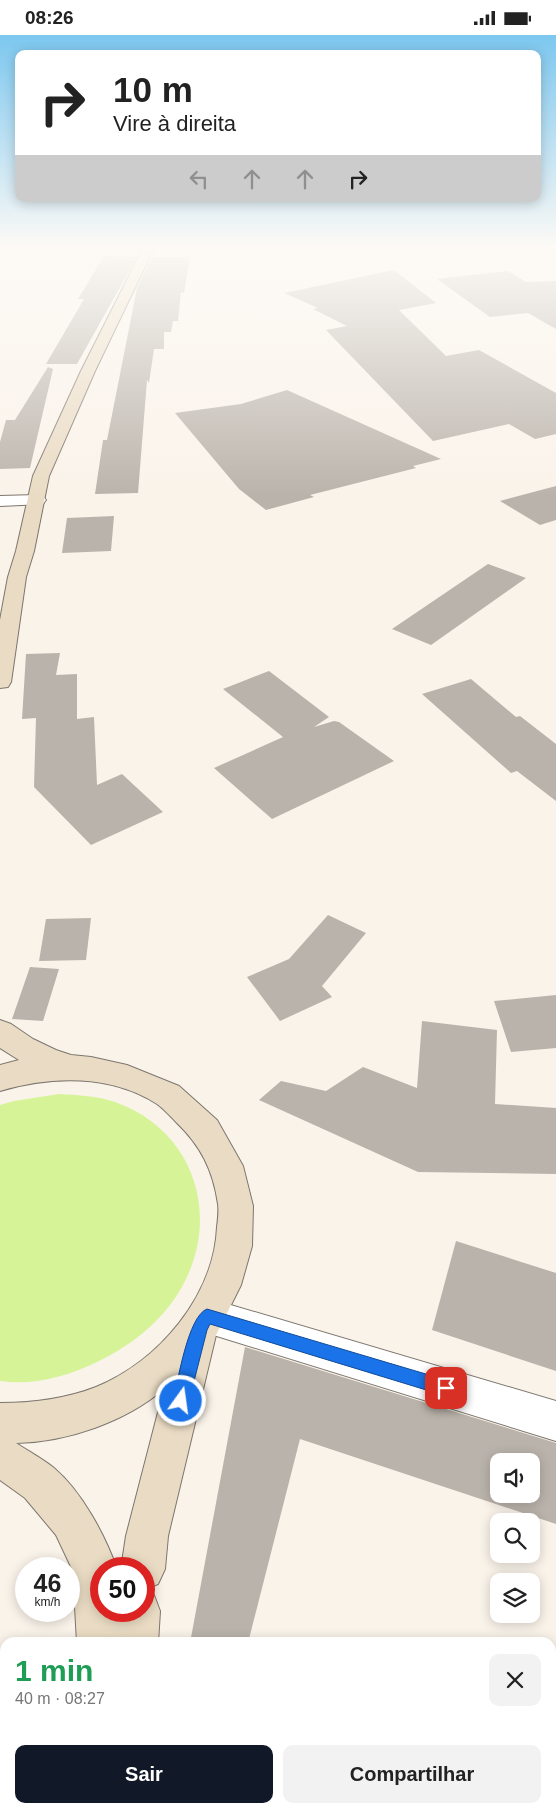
<!DOCTYPE html>
<html lang="pt">
<head>
<meta charset="utf-8">
<style>
	body { margin:0; font-family:Arial,sans-serif; background:#f2f2f2; color:#222; height:100vh; display:flex; flex-direction:column; font-size:19px; white-space:nowrap }
	* { box-sizing:border-box; margin:0 }
	p { font-size:16px; color:#767676 }
	.icon { flex:none; width:28px; height:28px; fill:none; stroke:currentColor; stroke-width:2; stroke-linecap:round; stroke-linejoin:round }
	.map { position:relative; flex:1; overflow:hidden }
	.side { position:absolute; left:0px; top:1602px; width:556px; height:176px; display:flex; flex-direction:column; background:#fff; border-radius:15px 15px 0 0; box-shadow:0 2px 12px #0003 }
	.side>* { flex:none }
	.top-card { position:absolute; left:15px; top:15px; width:526px; height:152px; border-radius:10px; box-shadow:0 2px 12px #0003; background:#fff; color:#222; overflow:hidden }
	.buttons { position:absolute; left:490px; top:1418px; display:grid; gap:10px }
	.buttons a { display:grid; place-items:center; width:50px; height:50px; border-radius:10px; background:#fff; box-shadow:0 2px 12px #0003; font-size:25px }
	.speed { position:absolute; left:15px; top:1522px; display:flex; gap:10px; font-size:25px; font-weight:700; text-align:center }
	.speed>* { display:grid; place-content:center; width:65px; height:65px; border-radius:50%; background:#fff; box-shadow:0 2px 12px #0003; line-height:1 }
	.speed small { font-size:12px; font-weight:400 }
	.speed .limit { border:8px solid #d22; background:#fff; color:#111 }
	.pin { position:absolute; display:grid; place-items:center; width:42px; height:42px; color:#fff; margin:-21px; border-radius:10px; box-shadow:0 2px 8px #0006 }
	.me { position:absolute; width:55px; margin:-28px; rotate:14deg; stroke-linejoin:round; filter:drop-shadow(0 0 4px #0008) }
	.turn { display:flex; align-items:center; gap:18px; height:105px; padding:0 15px; font-size:22px }
	.turn .icon { width:65px; height:65px; stroke-width:2.5 }
	.turn b { display:block; font-size:35px; line-height:42px }
	.lanes { display:flex; align-items:center; height:48px; padding:0 15px; background:#0003; justify-content:center; gap:25px; direction:ltr }
	.lanes .off { opacity:.35 }
	.round { display:grid; place-items:center; flex:none; width:52px; height:52px; border-radius:10px; background:#f2f2f2 }
	.summary { display:flex; align-items:center; justify-content:space-between; height:85px; padding:0 15px }
	h1 { font-size:30px; font-weight:700; line-height:38px; color:#1e9e55 }
	.primary-button { display:flex; gap:10px; margin-top:auto; padding:10px 15px }
	.primary-button a { flex:1; height:58px; border-radius:10px; background:#111827; color:#fff; font-size:20px; font-weight:700; line-height:58px; text-align:center }
	.primary-button a+a { background:#f2f2f2; color:#222 }
	.status { display:flex; justify-content:space-between; align-items:center; height:35px; padding:0 25px; background:#fff; direction:ltr }
	.status svg { height:14px; fill:currentColor }
	.map>svg:first-child { display:block }
	.green { fill:#d6f497 }
	.building { fill:#bab3ab; fill-rule:evenodd }
	.lines { fill:none; stroke-linecap:round; stroke-linejoin:round }
	.minor-casing { stroke:#7c766e; stroke-width:2 }
	.secondary-casing { stroke:#7c766e; stroke-width:2 }
	.minor { fill:#fff; fill-rule:evenodd }
	.secondary { fill:#eadcc4; fill-rule:evenodd }
	.route { fill:#1a73e8; stroke:#114b97 }
</style>
</head>
<body>
<div class="status"><b>08:26</b><svg viewBox="0 0 49 12"><path d="M0 12V9h3v3zM5 12V6h3v6zM10 12V3h3v9zM15 12V0h3v12zM26 1h20v11H26zM47 4h2v5h-2z"/></svg></div>
<div class="map">
<svg width="556" height="1778" viewBox="0 0 556 1778">
	<rect width="100%" height="100%" fill="#faf3ea"/>
	<path class="green" d="M59 1059C78 1060 97 1061 115 1067 192 1094 221 1177 184 1248 166 1283 134 1309 99 1326 69 1341 34 1351 0 1346V1070L14 1066Z"/>
	<g class="building">
		<path d="M104 221 137 222 77 329H46L84 264H78Z"/>
		<path d="M152 222H190L184 258 181 257 178 286H173L171 297H164V314H154L149 348 147 345 138 458 95 459 103 405H107L137 253Z"/>
		<path d="M394 235 436 268 399 275 446 321 479 315 556 358V399L535 404 509 389 433 406 326 295 347 291 313 274 318 273 284 258Z"/>
		<path d="M508 236 526 247 556 246V294L528 278 490 282 437 244Z"/>
		<path d="M48 332 53 334 30 433 0 434V407L6 385H15Z"/>
		<path d="M287 355 441 424 413 431 416 433 310 460 314 462 266 475 239 454 175 378 241 369Z"/>
		<path d="M556 451V485L540 490 500 466Z"/>
		<path d="M114 481 111 516 62 518 67 483Z"/>
		<path d="M488 529 526 543 431 610 392 594Z"/>
		<path d="M60 618 56 640 77 639V684L94 682 97 750 122 739 163 777 91 810 34 752 36 683 22 684 26 619Z"/>
		<path d="M269 636 329 682 314 692 334 686 339 687 394 726 272 784 214 733 283 702 223 654Z"/>
		<path d="M471 644 516 682 520 681 556 709V766L517 736 511 738 422 659Z"/>
		<path d="M328 880 366 898 322 951 332 962 280 986 247 942 289 924Z"/>
		<path d="M91 883 86 925 39 926 46 884Z"/>
		<path d="M30 932 59 934 43 986 12 984Z"/>
		<path d="M556 960V1013L511 1017 494 966Z"/>
		<path d="M422 986 497 995 495 1069 556 1073V1139L418 1137 259 1065 281 1046 326 1056 363 1032 417 1053Z"/>
		<path d="M456 1206 556 1238V1336L432 1295Z"/>
		<path d="M245 1312 556 1408V1489L300 1404 248 1608H190ZM499 1426H531V1459H499Z"/>
	</g>
	<g class="lines">
		<defs>
			<g id="minor">
				<path d="M37 460 43 461 46 465 43 469 0 471V461Z"/>
				<path d="M207 1263 556 1366V1406L194 1294 188 1281 194 1268Z"/>
			</g>
			<g id="secondary">
				<path d="M143 213H154L95 336 49 441 34 516 26 542 11 647 8 652 0 653V585L8 542 16 516 33 441 81 336Z"/>
				<path d="M0 985 11 989 33 1004 56 1015 71 1020 91 1022 127 1030 179 1051 217 1085 243 1131 253 1171 252 1211 241 1250 216 1300 168 1501 165 1534 158 1549 144 1555V1534H121L126 1501 164 1354C125 1387 67 1407 16 1408 28 1416 43 1424 54 1433 82 1457 105 1500 117 1534H101V1576H144V1556L154 1560 160 1576 158 1608H77L73 1536 56 1500 25 1463 0 1445V1368C33 1368 65 1364 96 1352 159 1326 214 1261 217 1192 218 1184 219 1176 218 1169 213 1135 201 1111 176 1087 170 1081 164 1074 157 1069 110 1039 51 1041 0 1056V1030L19 1025 0 1013Z"/>
				<path d="M90 1774H140L139 1778H89Z"/>
			</g>
		</defs>
		<use href="#minor" class="minor-casing"/>
		<use href="#secondary" class="secondary-casing"/>
		<use href="#minor" class="minor"/>
		<use href="#secondary" class="secondary"/>
	</g>
	<linearGradient id="sky" x2="0" y2="1"><stop stop-color="#7cc7ef"/><stop offset="0.46" stop-color="#fdfaf6"/><stop offset="1" stop-color="#fdfaf6" stop-opacity="0"/></linearGradient>
	<rect width="556" height="462" fill="url(#sky)"/>
	<path class="route" d="M207 1274 446 1345 451 1347 454 1353 451 1359 446 1361 210 1289 207 1295 189 1366 187 1372 181 1374 176 1372 173 1366C178 1346 188 1281 207 1274Z"/>
</svg>
<div class="buttons">
<a><svg class="icon" aria-label="sound" viewBox="0 0 24 24"><path d="M4 9h4l5-4v14l-5-4H4zM17 9q2 3 0 6"/></svg></a>
<a><svg class="icon" aria-label="search" viewBox="0 0 24 24"><circle cx="10" cy="10" r="6"/><path d="M15 15l6 6"/></svg></a>
<a><svg class="icon" aria-label="layers" viewBox="0 0 24 24"><path d="M12 4l9 5-9 5-9-5zM3 14l9 5 9-5"/></svg></a>
</div>
<div class="speed"><div>46<small>km/h</small></div><div class="limit">50</div></div>
<div class="pin" style="left:446px;top:1353px;background:#d93025"><svg class="icon" aria-label="arrive" viewBox="0 0 24 24"><path d="M6 21V4h12l-3 4 3 4H6"/></svg></div>
<svg class="me" style="left:181px;top:1366px" viewBox="-20 -20 40 40"><circle r="17" fill="#1a73e8" stroke="#fff" stroke-width="3"/><path d="M0-11L8 9 0 5-8 9z" fill="#fff"/></svg>
<div class="top-card">
<div class="turn"><svg class="icon" aria-label="right" viewBox="0 0 24 24"><path d="M7 20v-9h11M14 6l5 5-5 5"/></svg><div><b>10 m</b>Vire à direita</div></div>
<div class="lanes"><svg class="icon off" aria-label="left" viewBox="0 0 24 24"><path d="M17 20v-9H6M10 6l-5 5 5 5"/></svg><svg class="icon off" aria-label="ahead" viewBox="0 0 24 24"><path d="M12 20V5M6 11l6-6 6 6"/></svg><svg class="icon off" aria-label="ahead" viewBox="0 0 24 24"><path d="M12 20V5M6 11l6-6 6 6"/></svg><svg class="icon" aria-label="right" viewBox="0 0 24 24"><path d="M7 20v-9h11M14 6l5 5-5 5"/></svg></div>
</div>
<section class="side">
<div class="summary"><div><h1>1 min</h1><p>40 m · 08:27</p></div><a class="round"><svg class="icon" aria-label="close" viewBox="0 0 24 24"><path d="M6 6l12 12M18 6L6 18"/></svg></a></div>
<div class="primary-button"><a>Sair</a><a>Compartilhar</a></div>
</section>
</div>
</body>
</html>
